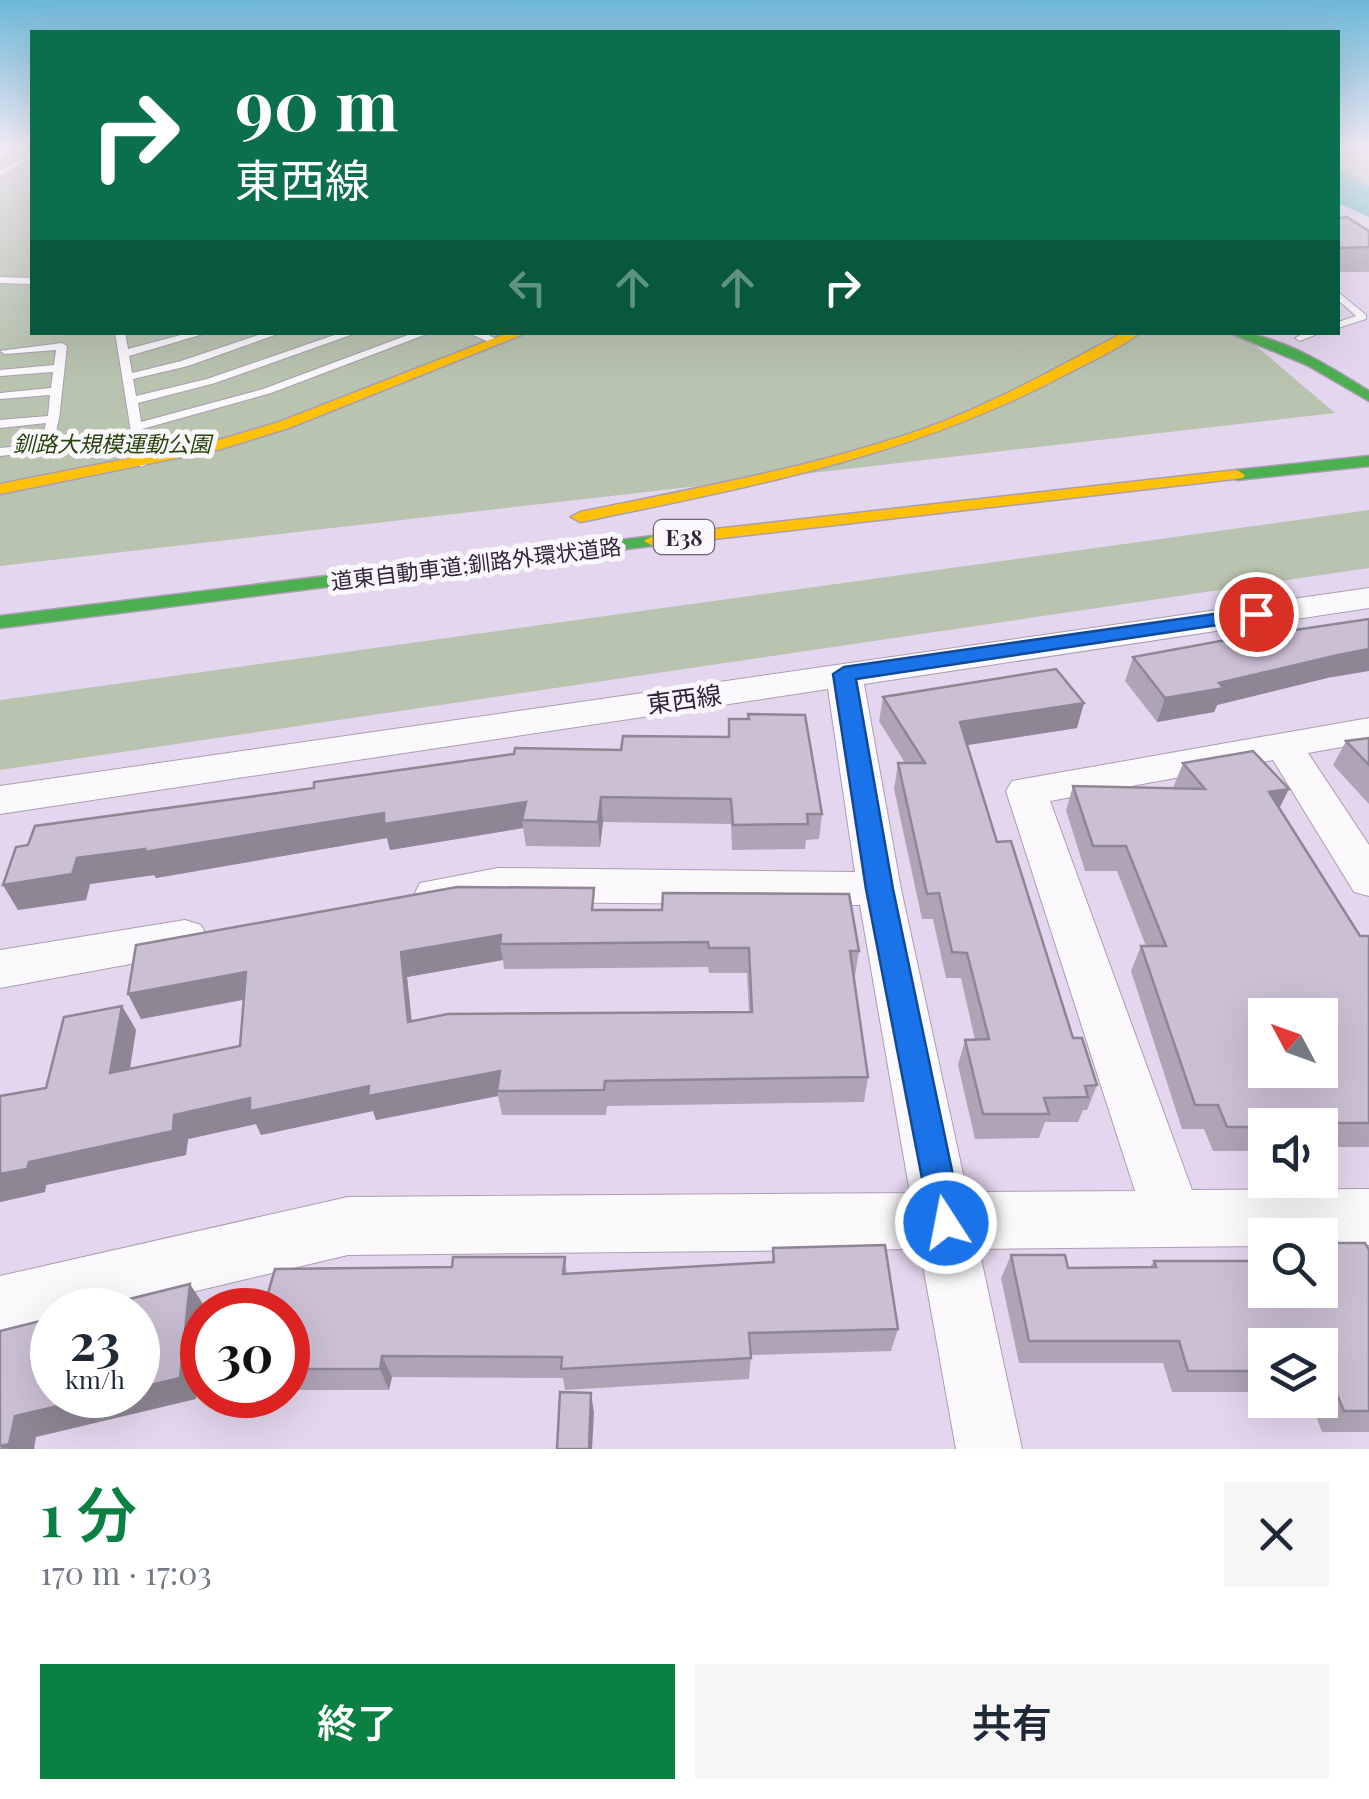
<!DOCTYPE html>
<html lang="ja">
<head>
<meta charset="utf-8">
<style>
	body { margin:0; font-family:"Playfair Display","Noto Sans JP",serif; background:#f6f6f7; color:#1f2937; height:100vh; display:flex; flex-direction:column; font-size:38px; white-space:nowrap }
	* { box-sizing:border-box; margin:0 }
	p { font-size:32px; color:#747a83 }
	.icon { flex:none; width:55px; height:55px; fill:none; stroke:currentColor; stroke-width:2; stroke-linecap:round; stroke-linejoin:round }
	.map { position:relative; height:1449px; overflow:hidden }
	.side { display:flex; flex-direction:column; background:#fff; flex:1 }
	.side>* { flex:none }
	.banner { position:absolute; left:30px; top:30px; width:1310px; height:305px; border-radius:0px; box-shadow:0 10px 40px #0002; background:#0b6e4f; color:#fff; overflow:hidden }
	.needle { width:65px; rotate:311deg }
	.fabs { position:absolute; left:1248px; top:998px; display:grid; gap:20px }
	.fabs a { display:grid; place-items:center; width:90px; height:90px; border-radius:0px; background:#fff; box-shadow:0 10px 40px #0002; font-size:50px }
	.speed { position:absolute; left:30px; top:1288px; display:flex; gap:20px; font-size:50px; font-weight:700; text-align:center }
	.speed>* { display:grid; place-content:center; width:130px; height:130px; border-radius:50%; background:#fff; box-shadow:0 10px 40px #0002; line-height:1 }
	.speed small { font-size:25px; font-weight:400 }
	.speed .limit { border:15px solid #d22; background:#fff; color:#111 }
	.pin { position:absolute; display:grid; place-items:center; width:85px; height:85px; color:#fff; margin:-42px; border:5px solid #fff; border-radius:50%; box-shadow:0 2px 10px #0007 }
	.me { position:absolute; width:110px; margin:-55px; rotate:349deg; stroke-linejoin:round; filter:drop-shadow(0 0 8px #0008) }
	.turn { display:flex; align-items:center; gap:35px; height:210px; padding:0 40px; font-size:45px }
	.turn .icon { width:130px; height:130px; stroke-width:2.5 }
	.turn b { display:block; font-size:70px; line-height:85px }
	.lanes { display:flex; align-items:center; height:95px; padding:0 40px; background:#0003; justify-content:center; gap:50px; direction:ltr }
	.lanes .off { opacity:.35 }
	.round { display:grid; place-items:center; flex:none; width:105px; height:105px; border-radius:0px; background:#f6f6f7 }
	.overview { display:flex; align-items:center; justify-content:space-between; height:170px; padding:0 40px }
	h1 { font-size:60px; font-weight:600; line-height:75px; color:#0b8043 }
	.button { display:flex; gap:20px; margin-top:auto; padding:20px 40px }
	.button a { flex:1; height:115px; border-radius:0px; background:#0b8043; color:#fff; font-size:40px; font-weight:600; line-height:115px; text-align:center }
	.button a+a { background:#f6f6f7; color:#1f2937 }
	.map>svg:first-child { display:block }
	.green { fill:#b9c4b0 }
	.water { fill:#54bcc0 }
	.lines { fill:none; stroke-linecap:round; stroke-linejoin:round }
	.lane-casing { stroke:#aa9eb2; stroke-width:2 }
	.street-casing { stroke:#aa9eb2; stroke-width:2 }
	.fast-casing { stroke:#aa9eb2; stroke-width:3 }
	.slow-casing { stroke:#aa9eb2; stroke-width:3 }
	.lane { fill:#fbf9fc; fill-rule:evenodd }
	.street { fill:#fbf9fc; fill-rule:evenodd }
	.fast { fill:#4caf50; fill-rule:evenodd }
	.slow { fill:#ffc107; fill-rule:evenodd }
	.wall { fill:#afa4b6; fill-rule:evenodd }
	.shaded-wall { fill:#8e8694 }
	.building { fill:#cbbfd4; stroke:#8e8694; stroke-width:2.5; fill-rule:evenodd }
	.route { fill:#1a73e8; stroke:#114b97; stroke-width:2.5 }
	.labels { text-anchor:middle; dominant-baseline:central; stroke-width:10; stroke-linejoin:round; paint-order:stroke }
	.far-park-label { font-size:22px; font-style:italic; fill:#29440c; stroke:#faf7fd }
	.shield { fill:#faf7fd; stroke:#6d6474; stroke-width:2.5 }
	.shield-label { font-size:22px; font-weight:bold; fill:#312539 }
	.far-street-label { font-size:22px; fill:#312539; stroke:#faf7fd }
	.street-label { font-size:25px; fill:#312539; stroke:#faf7fd }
</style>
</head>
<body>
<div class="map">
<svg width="1369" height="1449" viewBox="0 0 1369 1449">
	<rect width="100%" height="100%" fill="#e4d6ee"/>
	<g class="green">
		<path d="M0 148H32V332L1241 333 1335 413 0 566Z"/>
		<path d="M1338 148H1369V186L1338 168Z"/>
		<path d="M1369 510V568L0 770V700Z"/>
	</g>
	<path class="water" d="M1338 168 1369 186V217L1338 203Z"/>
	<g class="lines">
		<defs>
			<g id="lane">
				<path d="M32 153V158L0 176V171Z"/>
				<path d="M0 277 32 278V284L0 283Z"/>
				<path d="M1338 292 1366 315V319L1338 328V322L1356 316 1338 300Z"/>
				<path d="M115 332H125L128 349 192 332H210L129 356 132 373 181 361 267 332H283L188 366 133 379 136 396 207 379 343 332H359L215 383 138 403 141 422 263 389 416 332H432L271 393 142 429 148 463 142 467 136 463Z"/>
				<path d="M466 332H482L503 342 494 344Z"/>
				<path d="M1306 332H1322L1300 341 1295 338Z"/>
				<path d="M62 343 67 346 59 419 52 447 46 451 0 456V448L41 444 46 423 0 428V420L48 416 50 395 0 399V393L51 388 53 372 0 376V370L54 365 56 350 5 354 0 351Z"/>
			</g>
			<g id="street">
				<path d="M0 148H27L0 156Z"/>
				<path d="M1369 588V608L864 684 901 889 967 1192 1135 1191 1006 791 1012 781 1369 718V742L1308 753 1369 845V896L1354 892 1273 760 1050 801 1192 1190 1369 1189V1245L1320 1246V1235H1265V1246L979 1249 1022 1449H956L920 1249 348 1255 116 1310H52V1325L0 1338V1276L348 1197 910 1193 860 905 498 902 436 912 420 907 414 895 420 883 498 868 855 872 828 689 0 814V786Z"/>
				<path d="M185 920 201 925 208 938 201 951 0 988V950Z"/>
			</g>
			<g id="fast">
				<path d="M1227 332C1277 332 1327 365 1369 391V401L1307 365Z"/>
				<path d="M1369 456V466L1237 480 1229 475 1237 470Z"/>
				<path d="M653 536 659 537V545L0 628V616Z"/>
			</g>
			<g id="slow">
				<path d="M510 332H529L289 428 221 449 0 494V484L212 442 279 422Z"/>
				<path d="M1124 332H1141C1118 350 1087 363 1061 377 909 457 746 488 580 522L571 517 580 512C695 488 812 468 923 429 993 404 1058 367 1124 332Z"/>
				<path d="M1237 470 1245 475 1243 478 653 546 644 541 653 536Z"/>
			</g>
		</defs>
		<use href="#lane" class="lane-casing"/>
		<use href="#street" class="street-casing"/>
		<use href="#fast" class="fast-casing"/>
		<use href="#slow" class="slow-casing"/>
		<use href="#lane" class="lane"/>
		<use href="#street" class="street"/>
		<use href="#fast" class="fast"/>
		<use href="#slow" class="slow"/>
	</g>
	<g class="wall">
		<path d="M1338 218 1369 231V272H1338Z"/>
		<path d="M1133 657 1327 678 1217 705 1214 712 1157 722 1125 681Z"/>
		<path d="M883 697 1077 728 967 745 997 842 1073 1038 1097 1085 1087 1110H1083L1078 1122H1045L1039 1138 975 1139 958 1065 965 1040H975L961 978H946L933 919H922L894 789 898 763H905L879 721Z"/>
		<path d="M729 719 822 814 819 839 806 840 805 849 732 850 731 824 603 822 600 847 526 846 523 828 390 850 387 838 156 878 154 875 90 884 86 900 18 910 3 885 621 750 728 737Z"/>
		<path d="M1369 738V804L1333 765 1346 741Z"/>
		<path d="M1183 763 1279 809 1360 936H1369V1147H1320V1125H1265V1151H1213L1204 1129H1182L1131 971 1141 946H1146L1117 871H1085L1066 810 1073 786 1173 788Z"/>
		<path d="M596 910 859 951 855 976H853L868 1077 864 1102 607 1106 606 1115H502L498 1096 376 1120 373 1111 261 1135 256 1124 188 1139 186 1155 46 1185 45 1192 0 1202V1096L46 1088 122 1006 136 1030 130 1069 240 1046 244 1000 141 1019 128 994ZM503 960 504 969 708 967 709 973H747L749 1012 412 1021 407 977Z"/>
		<path d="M773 1248 898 1329 891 1351 751 1355 749 1379 565 1390 563 1378 392 1377 389 1390H288V1310L452 1267 565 1257 567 1274 772 1262Z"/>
		<path d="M1369 1250V1432H1322L1310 1400H1320V1345H1265V1392H1172L1163 1363H1019L1001 1278 1011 1255 1068 1268 1150 1267 1154 1261H1262L1265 1257V1290Z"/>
	</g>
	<g class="shaded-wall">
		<path d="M1369 649V671L1327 678 1217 705 1214 712 1157 722 1165 698 1219 683 1338 655Z"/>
		<path d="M1084 703 1077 728 955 747 960 722Z"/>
		<path d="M1289 789 1277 813 1269 792Z"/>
		<path d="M601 797 603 822 600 847 598 822Z"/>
		<path d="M526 802 522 820 523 828 390 850 387 838 156 878 154 875 90 884 86 900 18 910 3 885 77 858 384 813Z"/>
		<path d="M501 935 500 944 503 960 407 977 414 1047 408 1022 401 952Z"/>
		<path d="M246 972 256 997 141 1019 128 994Z"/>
		<path d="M122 1006 136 1030 125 1097 110 1073Z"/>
		<path d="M500 1071 497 1091 498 1096 376 1120 373 1111 261 1135 256 1124 188 1139 186 1155 46 1185 45 1192 0 1202V1174L29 1162 174 1115 250 1098Z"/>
		<path d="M190 1284 205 1307V1310H202V1332L196 1399 36 1437 34 1449H0L15 1416 106 1395H138V1388Z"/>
		<path d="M382 1356 392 1377 389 1390 380 1369Z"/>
		<path d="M591 1393 594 1413 592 1449H589Z"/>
	</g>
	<g class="building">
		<path d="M1347 217 1369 231V247L1338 248V218Z"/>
		<path d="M1369 619V649L1338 655 1219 683 1224 688 1165 698 1133 657 1291 628 1295 630Z"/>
		<path d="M1056 669 1084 703 960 722 997 842 1011 841 1073 1038H1082L1097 1085 1085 1086 1088 1097 1044 1098 1049 1114H983L965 1040 989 1039 967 953 952 952 939 893 927 894 898 763H925L883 697Z"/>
		<path d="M748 714 805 715 822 814H807L808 824 733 825 731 799 601 797 598 822 522 820 526 802 384 824V813L144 852 145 849 77 858 72 874 3 885 16 847 28 845 35 826 314 788V782L514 754 515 748 621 750 623 736 729 737V719H749Z"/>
		<path d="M1369 738V765L1346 741Z"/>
		<path d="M1253 751 1289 789 1269 792 1360 936H1369V1123H1320L1322 1127H1320V1125H1265V1127H1227L1218 1105H1195L1141 946H1166L1126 846H1093L1073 786 1205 789 1183 763ZM1265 1015H1320V1070H1265Z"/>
		<path d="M457 887 594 888 592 910H662L663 893 849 894 859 951H850L868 1077 605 1081 604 1090 497 1091 500 1071 368 1096 369 1086 250 1111V1098L174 1115 173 1131 29 1162 27 1169 0 1174V1096L46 1088 64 1017 122 1006 110 1073 240 1046 246 972 128 994 136 945ZM501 935 500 944 708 942 709 948H749L752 1012 448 1014 408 1022 401 952Z"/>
		<path d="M1320 1243H1365L1369 1250V1411H1344L1327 1371H1320V1345H1265V1371H1188L1179 1341H1029L1011 1255H1065L1068 1268 1156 1267 1154 1261H1265V1290H1320Z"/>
		<path d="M885 1245 898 1329 749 1333 751 1358 561 1369 562 1357 382 1356 380 1369H288V1310H263L275 1269 452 1267 453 1257H565L563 1274 774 1262 773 1248Z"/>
		<path d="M190 1284 180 1378 138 1388V1310H85Z"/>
		<path d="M52 1318V1395H106L15 1416 9 1444 0 1446V1331Z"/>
		<path d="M560 1392 591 1393 589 1449H557Z"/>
	</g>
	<linearGradient id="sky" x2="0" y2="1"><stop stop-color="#6db7d8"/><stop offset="0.42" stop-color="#f3edf7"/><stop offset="1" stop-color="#f3edf7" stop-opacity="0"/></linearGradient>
	<rect width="1369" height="351" fill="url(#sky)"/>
	<path class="route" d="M1256 608 1267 614 1264 618 856 679 893 889 963 1223 958 1235 946 1240 933 1235 866 889 833 674 844 667Z"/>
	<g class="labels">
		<g class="far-park-label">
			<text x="112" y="443">釧路大規模運動公園</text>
		</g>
		<rect class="shield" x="654" y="520" width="60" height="34" rx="8"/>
		<g class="shield-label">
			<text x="684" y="537">E38</text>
		</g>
		<g class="far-street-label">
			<text transform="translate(476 563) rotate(-7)">道東自動車道;釧路外環状道路</text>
		</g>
		<g class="street-label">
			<text transform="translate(684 698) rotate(-8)">東西線</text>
		</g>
	</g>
</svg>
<div class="fabs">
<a><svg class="needle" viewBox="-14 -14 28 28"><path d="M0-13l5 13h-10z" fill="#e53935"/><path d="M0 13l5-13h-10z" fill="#747a83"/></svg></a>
<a><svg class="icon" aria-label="sound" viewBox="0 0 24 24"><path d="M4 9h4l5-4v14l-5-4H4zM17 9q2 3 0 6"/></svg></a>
<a><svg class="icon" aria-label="search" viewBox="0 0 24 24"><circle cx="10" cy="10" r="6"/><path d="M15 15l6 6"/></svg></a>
<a><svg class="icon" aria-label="layers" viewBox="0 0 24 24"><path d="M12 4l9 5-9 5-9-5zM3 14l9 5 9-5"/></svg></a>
</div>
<div class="speed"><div>23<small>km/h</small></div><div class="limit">30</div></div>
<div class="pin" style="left:1256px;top:614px;background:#d93025"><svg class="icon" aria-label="arrive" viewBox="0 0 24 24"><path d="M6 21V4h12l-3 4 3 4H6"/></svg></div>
<svg class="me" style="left:946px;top:1223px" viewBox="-20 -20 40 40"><circle r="17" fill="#1a73e8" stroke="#fff" stroke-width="3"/><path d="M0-11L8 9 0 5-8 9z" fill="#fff"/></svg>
<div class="banner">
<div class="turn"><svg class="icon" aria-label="right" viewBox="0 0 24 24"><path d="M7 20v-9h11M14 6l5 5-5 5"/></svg><div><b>90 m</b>東西線</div></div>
<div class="lanes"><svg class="icon off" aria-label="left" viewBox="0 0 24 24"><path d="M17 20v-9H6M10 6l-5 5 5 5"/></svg><svg class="icon off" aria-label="ahead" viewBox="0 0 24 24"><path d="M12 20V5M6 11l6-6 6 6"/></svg><svg class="icon off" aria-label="ahead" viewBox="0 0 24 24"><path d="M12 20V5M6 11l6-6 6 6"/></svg><svg class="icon" aria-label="right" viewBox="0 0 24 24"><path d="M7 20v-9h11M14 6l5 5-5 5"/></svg></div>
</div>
</div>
<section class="side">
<div class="overview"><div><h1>1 分</h1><p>170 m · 17:03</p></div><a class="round"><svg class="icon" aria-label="close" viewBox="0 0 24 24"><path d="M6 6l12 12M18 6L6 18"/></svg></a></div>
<div class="button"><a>終了</a><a>共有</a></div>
</section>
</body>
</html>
